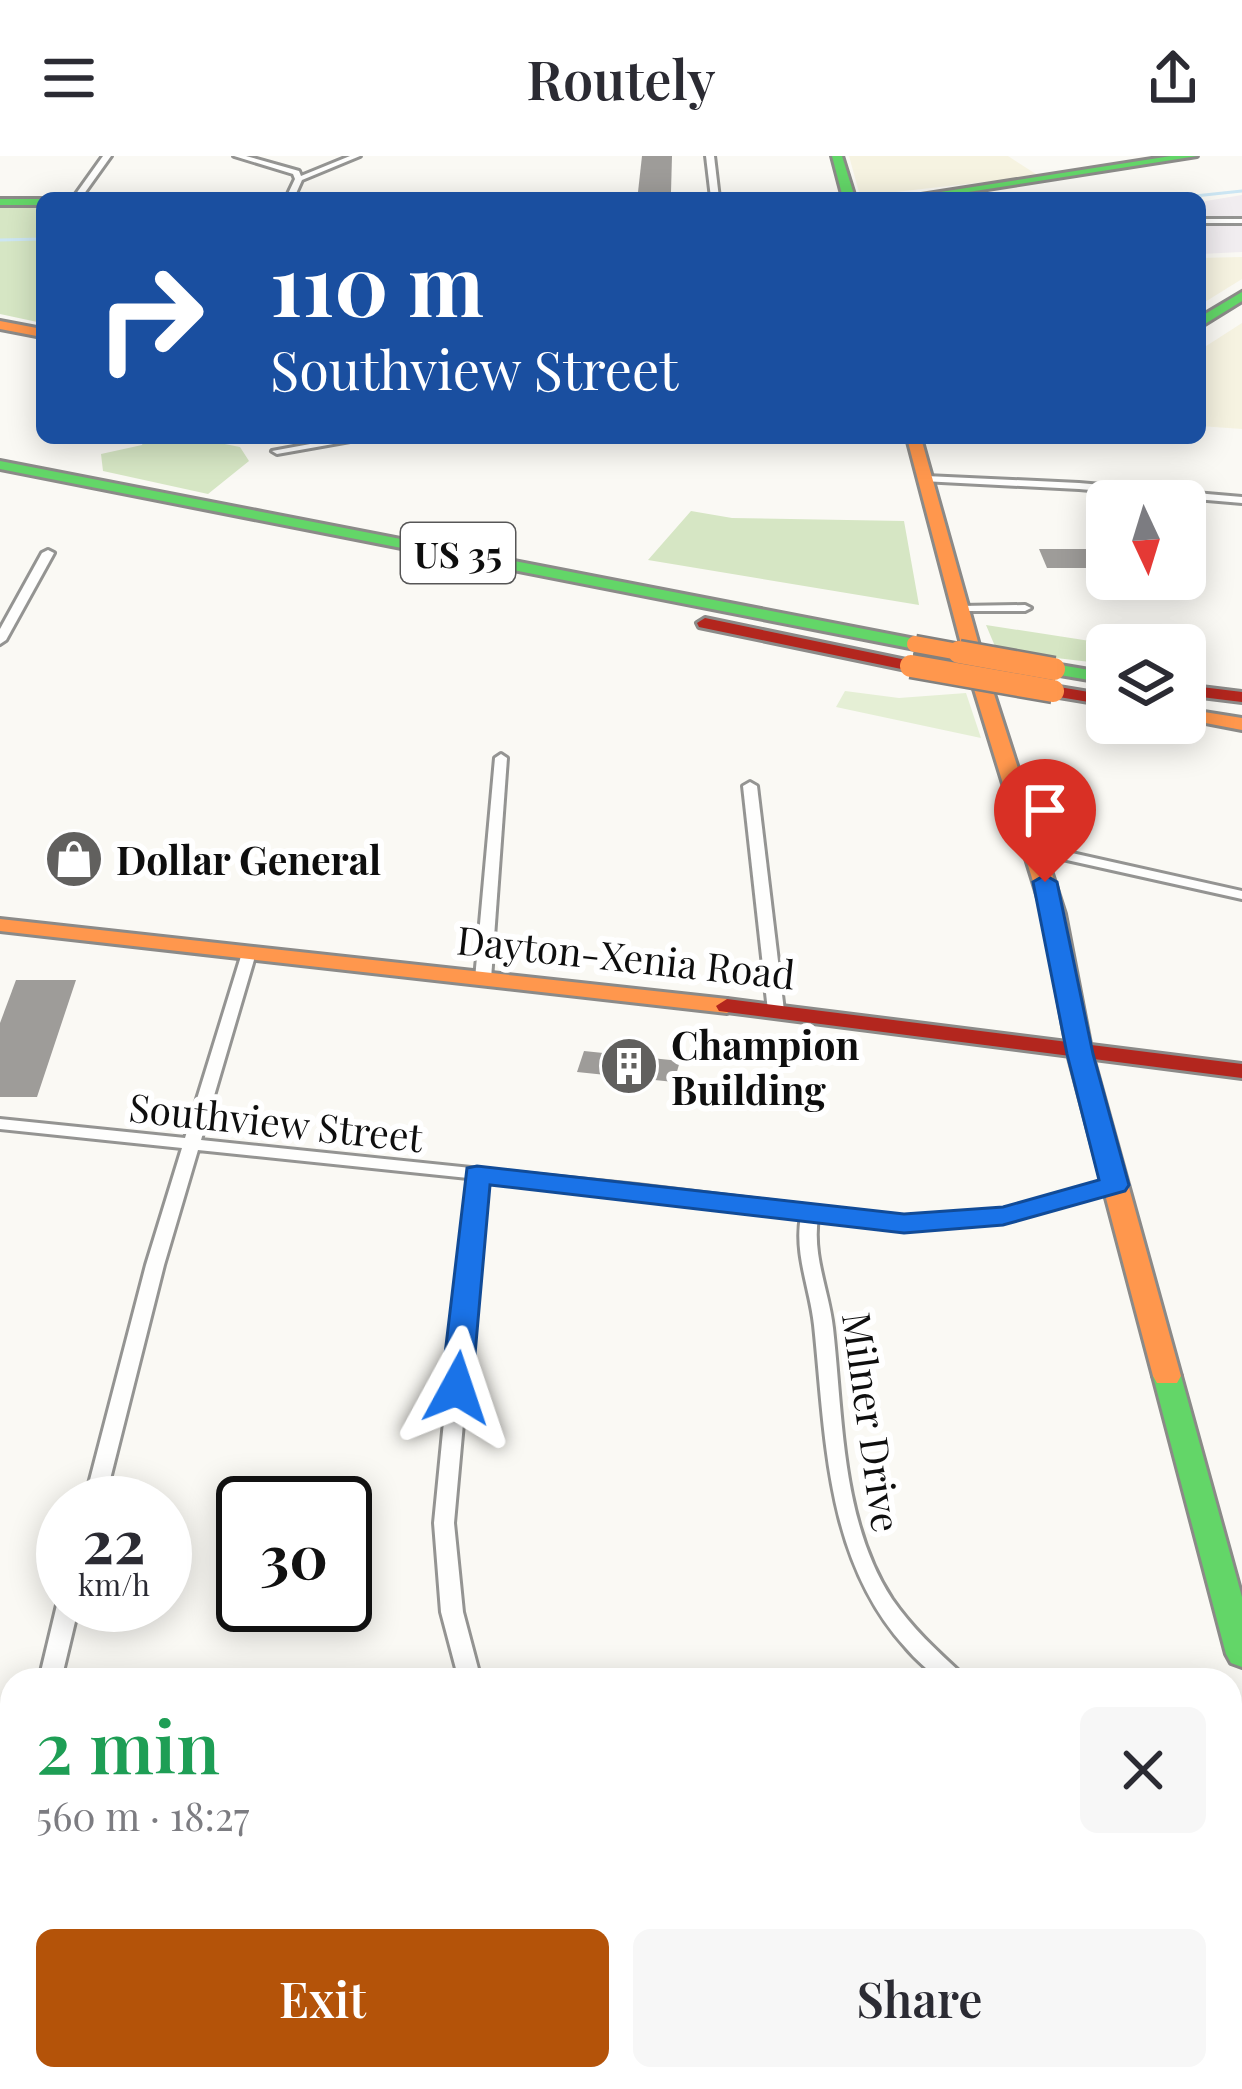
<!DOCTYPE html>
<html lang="en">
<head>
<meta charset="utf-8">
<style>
	body { margin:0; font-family:"Playfair Display",serif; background:#f7f7f7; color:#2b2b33; height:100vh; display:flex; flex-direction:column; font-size:45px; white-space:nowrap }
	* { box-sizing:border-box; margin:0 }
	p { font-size:39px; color:#7c7c81 }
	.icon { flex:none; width:66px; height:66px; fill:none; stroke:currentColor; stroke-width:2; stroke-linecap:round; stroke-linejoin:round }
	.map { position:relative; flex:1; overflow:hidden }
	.side { position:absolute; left:0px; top:1512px; width:1242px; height:423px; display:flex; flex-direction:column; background:#fff; border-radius:36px 36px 0 0; box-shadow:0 6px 30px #0003 }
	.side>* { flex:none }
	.hud { position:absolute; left:36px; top:36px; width:1170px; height:252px; border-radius:18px; box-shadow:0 6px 30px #0003; background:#1a4fa0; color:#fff; overflow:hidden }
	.needle { width:78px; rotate:176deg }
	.controls { position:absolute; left:1086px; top:324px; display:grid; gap:24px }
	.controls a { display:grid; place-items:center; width:120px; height:120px; border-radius:18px; background:#fff; box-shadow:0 6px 30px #0003; font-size:60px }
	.speed { position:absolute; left:36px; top:1320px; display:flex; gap:24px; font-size:60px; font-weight:700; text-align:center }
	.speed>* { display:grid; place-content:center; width:156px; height:156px; border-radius:50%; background:#fff; box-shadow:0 6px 30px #0003; line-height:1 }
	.speed small { font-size:30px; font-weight:400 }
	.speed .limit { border:6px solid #111; border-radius:18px; background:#fff; color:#111 }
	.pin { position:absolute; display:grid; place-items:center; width:102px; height:102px; color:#fff; margin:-123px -51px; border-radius:50% 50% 50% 0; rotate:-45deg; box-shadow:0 0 12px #0007 }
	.pin .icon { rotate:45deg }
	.me { position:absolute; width:132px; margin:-66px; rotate:5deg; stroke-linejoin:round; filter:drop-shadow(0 0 9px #0008) }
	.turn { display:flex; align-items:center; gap:42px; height:252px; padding:0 36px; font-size:54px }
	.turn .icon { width:156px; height:156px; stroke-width:2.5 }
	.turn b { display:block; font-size:84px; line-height:102px }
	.round { display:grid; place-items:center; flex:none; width:126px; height:126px; border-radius:18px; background:#f7f7f7 }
	.head { display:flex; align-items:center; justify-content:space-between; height:204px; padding:0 36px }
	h1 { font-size:72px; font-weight:600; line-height:90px; color:#1e9e55 }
	.primary-button { display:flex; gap:24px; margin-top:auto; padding:24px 36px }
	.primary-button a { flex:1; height:138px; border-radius:18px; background:#b45309; color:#fff; font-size:48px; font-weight:600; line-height:138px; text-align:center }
	.primary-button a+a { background:#f7f7f7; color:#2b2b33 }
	header { display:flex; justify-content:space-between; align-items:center; height:156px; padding:0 36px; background:#fff; font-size:54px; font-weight:600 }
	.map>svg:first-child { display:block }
	.industrial { fill:#f1edf0 }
	.farmland { fill:#f6f3e1 }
	.green { fill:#e5efd5 }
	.forest { fill:#d6e6c4 }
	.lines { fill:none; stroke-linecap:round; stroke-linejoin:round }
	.stream { stroke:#cce6f3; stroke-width:3 }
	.building { fill:#9e9c99 }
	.street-casing { stroke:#949492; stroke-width:6 }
	.fast-casing { stroke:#8b8a88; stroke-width:6 }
	.slow-casing { stroke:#8b8a88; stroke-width:6 }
	.jam-casing { stroke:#8b8a88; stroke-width:6 }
	.street { fill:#fefefd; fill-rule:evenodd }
	.fast { fill:#63d668; fill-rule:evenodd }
	.slow { fill:#ff974d; fill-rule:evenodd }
	.jam { fill:#b3261e; fill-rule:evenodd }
	.slow-bridge-far1-casing { stroke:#82817f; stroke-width:21; stroke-linecap:butt }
	.slow-bridge-casing { stroke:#82817f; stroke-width:27; stroke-linecap:butt }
	.slow-bridge-far1 { stroke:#ff974d; stroke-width:16 }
	.slow-bridge { stroke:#ff974d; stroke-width:22 }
	.route { fill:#1a73e8; stroke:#114b97; stroke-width:3 }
	.labels { text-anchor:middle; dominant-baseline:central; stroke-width:12; stroke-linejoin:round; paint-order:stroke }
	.shield { fill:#fff; stroke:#565656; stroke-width:3 }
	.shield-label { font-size:36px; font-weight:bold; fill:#0e0e0e }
	.poi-label { font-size:39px; font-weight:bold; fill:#0e0e0e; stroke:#fff; text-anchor:start }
	.street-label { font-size:39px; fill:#0e0e0e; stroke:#fff }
</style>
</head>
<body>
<header><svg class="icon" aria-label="menu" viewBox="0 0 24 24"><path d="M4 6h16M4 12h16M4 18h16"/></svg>Routely<svg class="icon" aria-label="share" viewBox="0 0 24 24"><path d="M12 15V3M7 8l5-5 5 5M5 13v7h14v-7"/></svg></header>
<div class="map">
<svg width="1242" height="1933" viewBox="0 0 1242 1933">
	<rect width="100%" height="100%" fill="#faf9f4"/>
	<path class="industrial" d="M1242 39V96L1200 98V46Z"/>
	<g class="farmland">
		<path d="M849 0H1008L1039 20 860 40Z"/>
		<path d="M1242 101V123L1200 149V102Z"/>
		<path d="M1242 167V273L1200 270V194Z"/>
	</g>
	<path class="green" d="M845 535 899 542 966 537 981 582 836 551Z"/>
	<g class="forest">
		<path d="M0 50H42V167L0 158Z"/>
		<path d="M145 282H194L240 291 249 305 208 338 103 315 101 298 142 289Z"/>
		<path d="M691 355 732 362 904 365 919 449 648 404Z"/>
		<path d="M986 469 1116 489H1107V508L997 495Z"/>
	</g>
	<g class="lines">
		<g class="stream">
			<path d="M1176 42 1242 35"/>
			<path d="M0 84 42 83"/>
		</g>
	</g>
	<g class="building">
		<path d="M642 0H672L671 36H638Z"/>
		<path d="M1039 393H1097L1106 412H1047Z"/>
		<path d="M16 824H76L37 941H0V867Z"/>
		<path d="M584 895 680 905 674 926 577 916Z"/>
	</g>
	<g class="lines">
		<defs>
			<g id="street">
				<path d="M103 0H111L81 42H73Z"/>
				<path d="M234 0H246L299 15 301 20 350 0H360L302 24 294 42H286L295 23 293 18Z"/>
				<path d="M706 0H714L719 42H711Z"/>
				<rect x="1200" y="63" width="42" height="4"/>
				<path d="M343 282H367L277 298 272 295Z"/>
				<path d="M926 320 1079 327 1242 341V347L1079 333 922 325V321Z"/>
				<path d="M48 394 54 397 6 484 0 488V473L42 397Z"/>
				<path d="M960 450 1025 449 1031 452 1025 455H956V451Z"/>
				<path d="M501 598 507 602 491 823 483 828 475 823 495 602Z"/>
				<path d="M750 626 757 630 784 855 776 860 768 855 743 630Z"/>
				<path d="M1036 689 1242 735V743L1031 696 1029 693Z"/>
				<path d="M249 793 256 797 201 984 637 1029 904 1061 1003 1054 1115 1024 1121 1025 1124 1029 1121 1033 1003 1066 904 1073 818 1062C812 1100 829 1135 833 1172 843 1261 841 1365 892 1443 912 1472 936 1494 962 1518L965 1524H940C928 1514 916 1504 906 1492 825 1403 826 1282 814 1169 810 1132 794 1098 801 1060L485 1024 454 1367 463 1456 481 1524H459L441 1456 434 1367 468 1022 198 994 164 1109 104 1347H84L146 1109 182 992 0 973V963L185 982 242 797Z"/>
				<path d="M63 1442V1449H79L61 1524H39L57 1449Z"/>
				<path d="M0 1582 12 1583V1601L0 1600Z"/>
				<rect x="1230" y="1604" width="12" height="20"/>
				<path d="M12 1789V1849L9 1856 0 1860V1799L3 1792Z"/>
				<path d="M818 1923H856L862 1933H824Z"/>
			</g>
			<g id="fast">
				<path d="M832 0H842L855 42H843Z"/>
				<path d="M1171 0H1197L930 42H902Z"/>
				<rect x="0" y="43" width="42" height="6"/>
				<path d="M1242 136V145L1200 171V161Z"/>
				<path d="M0 305 915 483 924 488 915 493 0 313Z"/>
				<path d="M1054 508 1107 517V527L1048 517V509Z"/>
				<path d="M1167 1210 1177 1213 1181 1220 1242 1441V1511L1231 1507 1226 1498 1153 1220 1157 1213Z"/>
			</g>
			<g id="slow">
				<path d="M0 165 42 173V181L0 173Z"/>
				<path d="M907 282H921L984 507 1065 758 1092 898 1181 1220 1177 1227H1157L1153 1220 1068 898 1043 758 966 507Z"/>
				<path d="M1185 553 1242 562V574L1185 563Z"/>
				<path d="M0 763 727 843 738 850 727 857 0 775Z"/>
			</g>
			<g id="jam">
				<path d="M705 462 911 505 920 510 911 515 699 471 697 467Z"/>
				<path d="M1185 529 1242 536V546L1185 539Z"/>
				<path d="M1053 530 1107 539V549L1047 539V531Z"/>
				<path d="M727 843 1242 908V922L719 855 716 850Z"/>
			</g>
		</defs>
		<use href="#street" class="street-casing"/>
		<use href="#fast" class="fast-casing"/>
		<use href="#slow" class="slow-casing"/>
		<use href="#jam" class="jam-casing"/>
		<use href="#street" class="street"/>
		<use href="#fast" class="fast"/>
		<use href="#slow" class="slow"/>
		<use href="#jam" class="jam"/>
		<defs>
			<path id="slow-bridge-far1" d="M915 488 975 499"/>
			<g id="slow-bridge">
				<path d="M959 496 1054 513"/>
				<path d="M911 510 1053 535"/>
			</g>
		</defs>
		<use href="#slow-bridge-far1" class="slow-bridge-far1-casing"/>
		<use href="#slow-bridge" class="slow-bridge-casing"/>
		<use href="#slow-bridge-far1" class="slow-bridge-far1"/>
		<use href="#slow-bridge" class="slow-bridge"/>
	</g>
	<path class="route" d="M1045 719 1057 726 1093 898 1129 1029 1125 1035 1003 1069 904 1077 490 1029 472 1232 468 1240H445L441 1232 467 1012 477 1010 904 1058 1003 1051 1099 1024 1067 898 1033 726Z"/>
	<defs>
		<symbol id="shop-disc" viewBox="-11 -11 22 22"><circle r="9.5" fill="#61605e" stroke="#fff"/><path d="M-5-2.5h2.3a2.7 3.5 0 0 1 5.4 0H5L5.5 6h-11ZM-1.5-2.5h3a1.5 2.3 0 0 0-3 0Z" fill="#fff"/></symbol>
		<symbol id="building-disc" viewBox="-11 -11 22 22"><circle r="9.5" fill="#61605e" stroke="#fff"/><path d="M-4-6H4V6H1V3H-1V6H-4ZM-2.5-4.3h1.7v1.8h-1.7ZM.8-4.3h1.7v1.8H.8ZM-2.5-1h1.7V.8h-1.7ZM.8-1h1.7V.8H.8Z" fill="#fff"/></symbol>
	</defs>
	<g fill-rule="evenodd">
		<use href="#shop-disc" x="41" y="670" width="66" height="66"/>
		<use href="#building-disc" x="596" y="877" width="66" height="66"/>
	</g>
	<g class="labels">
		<rect class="shield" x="401" y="367" width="114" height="60" rx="9"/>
		<g class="shield-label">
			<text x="458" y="397">US 35</text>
		</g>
		<g class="poi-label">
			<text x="116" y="703">Dollar General</text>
			<text x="671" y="888">Champion<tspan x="671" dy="45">Building</tspan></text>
		</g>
		<g class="street-label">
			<text transform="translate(626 800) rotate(6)">Dayton-Xenia Road</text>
			<text transform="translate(276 965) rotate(6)">Southview Street</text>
			<text transform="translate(873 1266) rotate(82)">Milner Drive</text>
		</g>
	</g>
</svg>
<div class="controls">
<a><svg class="needle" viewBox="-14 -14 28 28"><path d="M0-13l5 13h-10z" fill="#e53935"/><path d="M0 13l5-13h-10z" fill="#7c7c81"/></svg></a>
<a><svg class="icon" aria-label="layers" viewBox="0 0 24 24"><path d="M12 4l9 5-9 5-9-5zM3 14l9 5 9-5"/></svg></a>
</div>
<div class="speed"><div>22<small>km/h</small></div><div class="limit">30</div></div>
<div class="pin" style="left:1045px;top:726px;background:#d93025"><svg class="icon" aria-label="arrive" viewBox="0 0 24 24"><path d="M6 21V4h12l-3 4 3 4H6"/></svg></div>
<svg class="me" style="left:457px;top:1232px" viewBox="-20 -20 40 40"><path d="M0-17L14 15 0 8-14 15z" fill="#1a73e8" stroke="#fff" stroke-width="4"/></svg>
<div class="hud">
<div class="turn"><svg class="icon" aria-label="right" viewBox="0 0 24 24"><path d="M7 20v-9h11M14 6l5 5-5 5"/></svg><div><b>110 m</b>Southview Street</div></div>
</div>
<section class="side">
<div class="head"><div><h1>2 min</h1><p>560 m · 18:27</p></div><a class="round"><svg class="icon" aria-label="close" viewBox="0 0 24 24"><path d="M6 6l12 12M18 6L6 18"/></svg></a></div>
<div class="primary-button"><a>Exit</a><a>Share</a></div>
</section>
</div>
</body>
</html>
